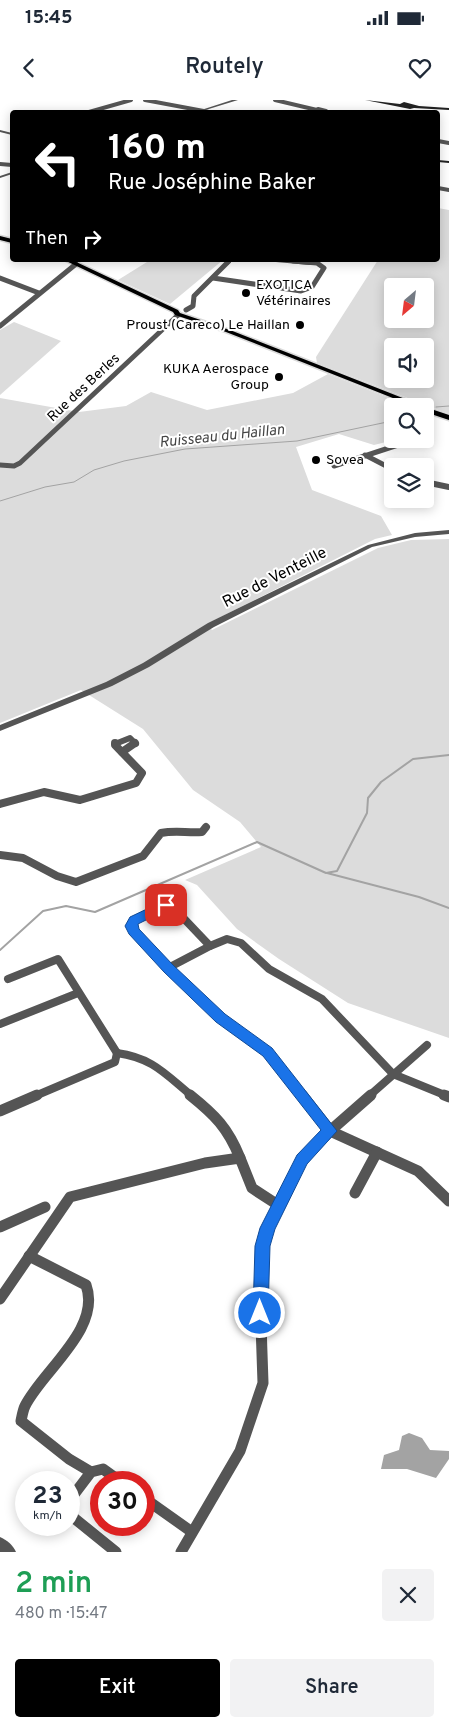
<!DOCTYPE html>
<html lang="en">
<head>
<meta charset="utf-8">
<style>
	body { margin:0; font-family:Overpass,sans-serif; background:#f2f2f3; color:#1f2937; height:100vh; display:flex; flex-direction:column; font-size:19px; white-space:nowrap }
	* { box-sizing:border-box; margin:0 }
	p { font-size:16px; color:#747a83 }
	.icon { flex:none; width:28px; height:28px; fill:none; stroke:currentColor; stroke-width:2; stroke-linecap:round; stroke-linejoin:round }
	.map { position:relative; height:1452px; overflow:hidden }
	.drawer { display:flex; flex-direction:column; background:#fff; flex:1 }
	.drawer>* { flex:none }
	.guide { position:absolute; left:10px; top:10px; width:430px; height:152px; border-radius:5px; box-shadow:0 2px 12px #0003; background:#000; color:#fff; overflow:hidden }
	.needle { width:32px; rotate:208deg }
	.tools { position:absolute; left:384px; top:178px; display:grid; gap:10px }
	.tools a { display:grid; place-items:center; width:50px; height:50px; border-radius:5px; background:#fff; box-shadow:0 2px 12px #0003; font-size:25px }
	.speed { position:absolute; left:15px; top:1371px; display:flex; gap:10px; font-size:25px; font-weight:700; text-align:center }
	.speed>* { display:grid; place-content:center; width:65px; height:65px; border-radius:50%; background:#fff; box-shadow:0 2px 12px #0003; line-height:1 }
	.speed small { font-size:12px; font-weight:400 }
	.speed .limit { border:8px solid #d22; background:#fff; color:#111 }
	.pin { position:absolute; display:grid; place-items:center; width:42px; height:42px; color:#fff; margin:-21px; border-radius:10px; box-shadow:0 2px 8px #0006 }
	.me { position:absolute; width:55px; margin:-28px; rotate:0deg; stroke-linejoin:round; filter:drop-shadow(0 0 4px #0008) }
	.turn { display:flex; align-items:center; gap:18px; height:105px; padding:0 15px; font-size:22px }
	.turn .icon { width:65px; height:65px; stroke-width:2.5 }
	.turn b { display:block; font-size:35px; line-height:42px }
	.then { display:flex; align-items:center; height:48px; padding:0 15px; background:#0003; gap:10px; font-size:19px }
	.round { display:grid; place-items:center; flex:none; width:52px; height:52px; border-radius:5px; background:#f2f2f3 }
	.summary { display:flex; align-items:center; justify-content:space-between; height:85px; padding:0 15px }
	h1 { font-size:30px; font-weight:600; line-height:38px; color:#1e9e55 }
	.primary-button { display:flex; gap:10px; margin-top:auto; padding:10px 15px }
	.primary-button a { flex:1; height:58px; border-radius:5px; background:#000; color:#fff; font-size:20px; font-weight:600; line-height:58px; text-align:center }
	.primary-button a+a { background:#f2f2f3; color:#1f2937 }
	.status { display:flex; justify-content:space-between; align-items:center; height:35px; padding:0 25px; background:#fff; direction:ltr }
	.status svg { height:14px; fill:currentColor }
	header { display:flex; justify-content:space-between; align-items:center; height:65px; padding:0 15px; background:#fff; font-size:22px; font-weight:600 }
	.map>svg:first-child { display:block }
	.green { fill:#dcdcdc; fill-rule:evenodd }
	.water { fill:#a3a3a3 }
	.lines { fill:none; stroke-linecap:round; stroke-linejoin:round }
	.stream-far1 { stroke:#a3a3a3; stroke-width:1 }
	.stream { stroke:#a3a3a3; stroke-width:2 }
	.primary-casing { stroke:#dbdbdb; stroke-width:3 }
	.minor-far4 { stroke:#555; stroke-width:4 }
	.minor-far3 { stroke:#555; stroke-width:5 }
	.minor-far2 { stroke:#555; stroke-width:6 }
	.minor-far1 { stroke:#555; stroke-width:8 }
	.minor { stroke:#555; stroke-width:11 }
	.tertiary { fill:#555; fill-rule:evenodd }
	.secondary { fill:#222; fill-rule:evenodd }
	.primary { fill:#000; fill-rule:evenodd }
	.route { fill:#1a73e8; stroke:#114b97 }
	.poi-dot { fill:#000; stroke:#fff; stroke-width:2 }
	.labels { text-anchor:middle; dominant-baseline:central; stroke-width:4; stroke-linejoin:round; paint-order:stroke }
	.far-poi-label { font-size:14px; fill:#000; stroke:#fff; text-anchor:start }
	.far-street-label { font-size:14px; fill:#000; stroke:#fff }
	.far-water-label { font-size:15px; font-style:italic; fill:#444; stroke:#fff }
	.street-label { font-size:16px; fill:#000; stroke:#fff }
</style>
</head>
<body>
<div class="status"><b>15:45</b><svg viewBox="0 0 49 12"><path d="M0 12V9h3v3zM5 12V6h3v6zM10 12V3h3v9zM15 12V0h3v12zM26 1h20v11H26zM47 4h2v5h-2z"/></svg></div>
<header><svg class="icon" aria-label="back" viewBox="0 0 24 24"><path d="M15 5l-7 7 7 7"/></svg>Routely<svg class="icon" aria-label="heart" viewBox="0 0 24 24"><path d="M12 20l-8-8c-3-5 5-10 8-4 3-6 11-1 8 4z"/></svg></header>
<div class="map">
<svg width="449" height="1452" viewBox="0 0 449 1452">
	<rect width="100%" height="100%" fill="#fff"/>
	<g class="green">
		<path d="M438 108 449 110V314L317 263 316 257 378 160H438ZM392 186H425V219H392ZM392 246H425V279H392Z"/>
		<path d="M143 160H223L170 204 118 180 147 162Z"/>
		<path d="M14 222 61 241 0 295V230Z"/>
		<path d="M328 274 409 306H392V339H398L374 345 339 334 296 347 312 390 381 416 392 435 375 439 207 524 212 530 378 448 411 440 449 439V938L348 903 279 859 237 829 197 785 185 780 261 747 240 722 193 690 143 629 81 590 0 623V298L79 312 126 306 151 292 207 310 293 293Z"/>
	</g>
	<path class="water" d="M409 1333 422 1338 430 1350 449 1351V1359L436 1378 407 1369H381L384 1355 399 1350 402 1336Z"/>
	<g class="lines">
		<g class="stream-far1">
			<path d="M436 307 449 306"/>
			<path d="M0 401 45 387 74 382 94 370 124 361 185 349 297 341 392 321"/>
		</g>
		<g class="stream">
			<path d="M327 773 419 797 449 808"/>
			<path d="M0 850 43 811 66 806 95 812 257 742 326 773 337 771 367 713 368 698 381 682 413 659 449 655"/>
		</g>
		<defs>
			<g id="primary">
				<path d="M0 136 12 139V143L0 140Z"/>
				<path d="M64 160H72L178 210 180 213 230 230 423 306H413L226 232 175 215 173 212Z"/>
				<path d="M425 307 449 315V320L425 312Z"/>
			</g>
		</defs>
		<use href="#primary" class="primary-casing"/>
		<g class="minor-far4">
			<path d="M145 0 209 12"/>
			<path d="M275 0 317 10"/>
			<path d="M318 9 326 11H316Z"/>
			<path d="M89 12 131 0"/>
			<path d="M438 41 449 43"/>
			<path d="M0 64 12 65"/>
			<path d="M438 88 449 90"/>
			<path d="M276 160 310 163"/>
			<path d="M227 163 230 160"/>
		</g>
		<g class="minor-far3">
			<path d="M0 178 39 193"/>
			<path d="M213 178 301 191 312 187 324 168 317 163 293 161"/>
			<path d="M186 210 193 206 194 196 229 161"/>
			<path d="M0 226 76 164"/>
			<path d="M365 355 392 369"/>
			<path d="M0 365 14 366 20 363 178 215"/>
			<path d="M334 366 401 344"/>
		</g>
		<g class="minor-far2">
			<path d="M425 382 449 387"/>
			<path d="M115 644 130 638 136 644"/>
		</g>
		<g class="minor-far1">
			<path d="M122 652 135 643"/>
			<path d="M0 704 44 692 80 700 136 683 142 673 115 645V643"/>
			<path d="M0 755 23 758 57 776 76 782 143 756 161 733C175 730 187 733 202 732L206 727"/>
			<path d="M168 868 210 846"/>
			<path d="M8 879 58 859 117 953"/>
			<path d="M0 924 78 893"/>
			<path d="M117 953C153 958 165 974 192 996"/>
			<path d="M35 996 115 962 117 953"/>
			<path d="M303 996 268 952 221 918 168 868 134 831 131 826 134 820 166 805H171L210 846 227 839 241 843 269 869 322 899 393 974 447 996"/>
			<path d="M369 996 427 945"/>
		</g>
		<g class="minor">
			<path d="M190 995C215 1015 228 1028 240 1058"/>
			<path d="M302 995 330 1031 418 1071 449 1101"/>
			<path d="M444 995 449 997"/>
			<path d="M0 1011 37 995"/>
			<path d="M355 1093 377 1052"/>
			<path d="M0 1127 45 1107"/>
			<path d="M29 1156 86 1185C102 1229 42 1271 25 1306 23 1310 22 1316 21 1321L69 1359 91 1372"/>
			<path d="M0 1199 70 1097 205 1063 240 1058 252 1088 278 1105"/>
			<path d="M144 1398 192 1432"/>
			<path d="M69 1401 91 1372 103 1369 121 1382"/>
			<path d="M69 1414 116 1452"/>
			<path d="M181 1452 240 1351 263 1283 260 1195 263 1146 268 1128 302 1060 330 1031 371 995"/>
		</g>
		<g class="tertiary">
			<path d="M232 0H238L199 12H195Z"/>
			<path d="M0 30 12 33V35L0 32Z"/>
			<path d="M12 72V74L0 78V76Z"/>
			<path d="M449 430V434L415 437 372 447 214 527 149 567 112 586 0 631V625L106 582 143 563 208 523 368 445 415 433Z"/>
			<path d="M0 1437C7 1440 13 1445 16 1452H0Z"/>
		</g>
		<g class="secondary">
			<path d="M365 0 400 4 404 2 419 6 449 8V10L414 8 410 9Z"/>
			<path d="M438 60 449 61V63L438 62Z"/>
		</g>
		<use href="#primary" class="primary"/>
	</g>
	<path class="route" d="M166 800 170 802 172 805 170 808 138 824 139 829 173 865 225 914 272 948 337 1031 307 1064 275 1129 270 1146 268 1213 266 1218 260 1220 255 1218 253 1213 255 1146 260 1128 297 1055 321 1030 263 956 216 922 164 872 129 834 125 826 130 817Z"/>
	<g class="poi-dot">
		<circle cx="246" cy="193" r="5"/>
		<circle cx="300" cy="225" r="5"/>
		<circle cx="279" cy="277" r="5"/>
		<circle cx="316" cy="360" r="5"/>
	</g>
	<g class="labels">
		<g class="far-poi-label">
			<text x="256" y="185">EXOTICA<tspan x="256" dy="16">Vétérinaires</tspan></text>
			<text x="290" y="225" text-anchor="end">Proust (Careco) Le Haillan</text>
			<text x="269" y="269" text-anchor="end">KUKA Aerospace<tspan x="269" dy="16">Group</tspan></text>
			<text x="326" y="360">Sovea</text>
		</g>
		<g class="far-street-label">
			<text transform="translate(84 288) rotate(-43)">Rue des Berles</text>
		</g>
		<g class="far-water-label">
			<text transform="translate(222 337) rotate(-6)">Ruisseau du Haillan</text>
		</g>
		<g class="street-label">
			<text transform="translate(275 478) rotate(-27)">Rue de Venteille</text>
		</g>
	</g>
</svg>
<div class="tools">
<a><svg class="needle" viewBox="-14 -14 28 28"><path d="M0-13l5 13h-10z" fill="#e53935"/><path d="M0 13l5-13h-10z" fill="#747a83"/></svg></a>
<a><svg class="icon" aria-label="sound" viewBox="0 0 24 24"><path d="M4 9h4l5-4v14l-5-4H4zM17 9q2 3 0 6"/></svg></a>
<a><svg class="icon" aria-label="search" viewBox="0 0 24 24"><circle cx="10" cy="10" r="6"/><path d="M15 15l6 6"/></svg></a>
<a><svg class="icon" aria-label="layers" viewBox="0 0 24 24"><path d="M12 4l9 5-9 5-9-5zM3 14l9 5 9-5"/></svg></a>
</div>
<div class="speed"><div>23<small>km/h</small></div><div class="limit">30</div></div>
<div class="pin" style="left:166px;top:805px;background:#d93025"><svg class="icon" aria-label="arrive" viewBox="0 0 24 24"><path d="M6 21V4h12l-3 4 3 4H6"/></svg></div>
<svg class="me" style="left:260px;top:1213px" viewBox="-20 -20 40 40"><circle r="17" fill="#1a73e8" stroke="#fff" stroke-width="3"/><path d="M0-11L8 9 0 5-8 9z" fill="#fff"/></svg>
<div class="guide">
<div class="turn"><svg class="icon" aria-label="left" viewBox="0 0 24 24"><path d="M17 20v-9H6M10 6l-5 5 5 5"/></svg><div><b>160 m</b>Rue Joséphine Baker</div></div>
<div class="then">Then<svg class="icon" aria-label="right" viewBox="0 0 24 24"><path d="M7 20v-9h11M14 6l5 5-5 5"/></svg></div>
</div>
</div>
<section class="drawer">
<div class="summary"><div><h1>2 min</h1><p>480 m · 15:47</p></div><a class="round"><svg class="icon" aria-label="close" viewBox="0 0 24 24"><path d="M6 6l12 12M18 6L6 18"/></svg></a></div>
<div class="primary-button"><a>Exit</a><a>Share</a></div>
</section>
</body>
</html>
